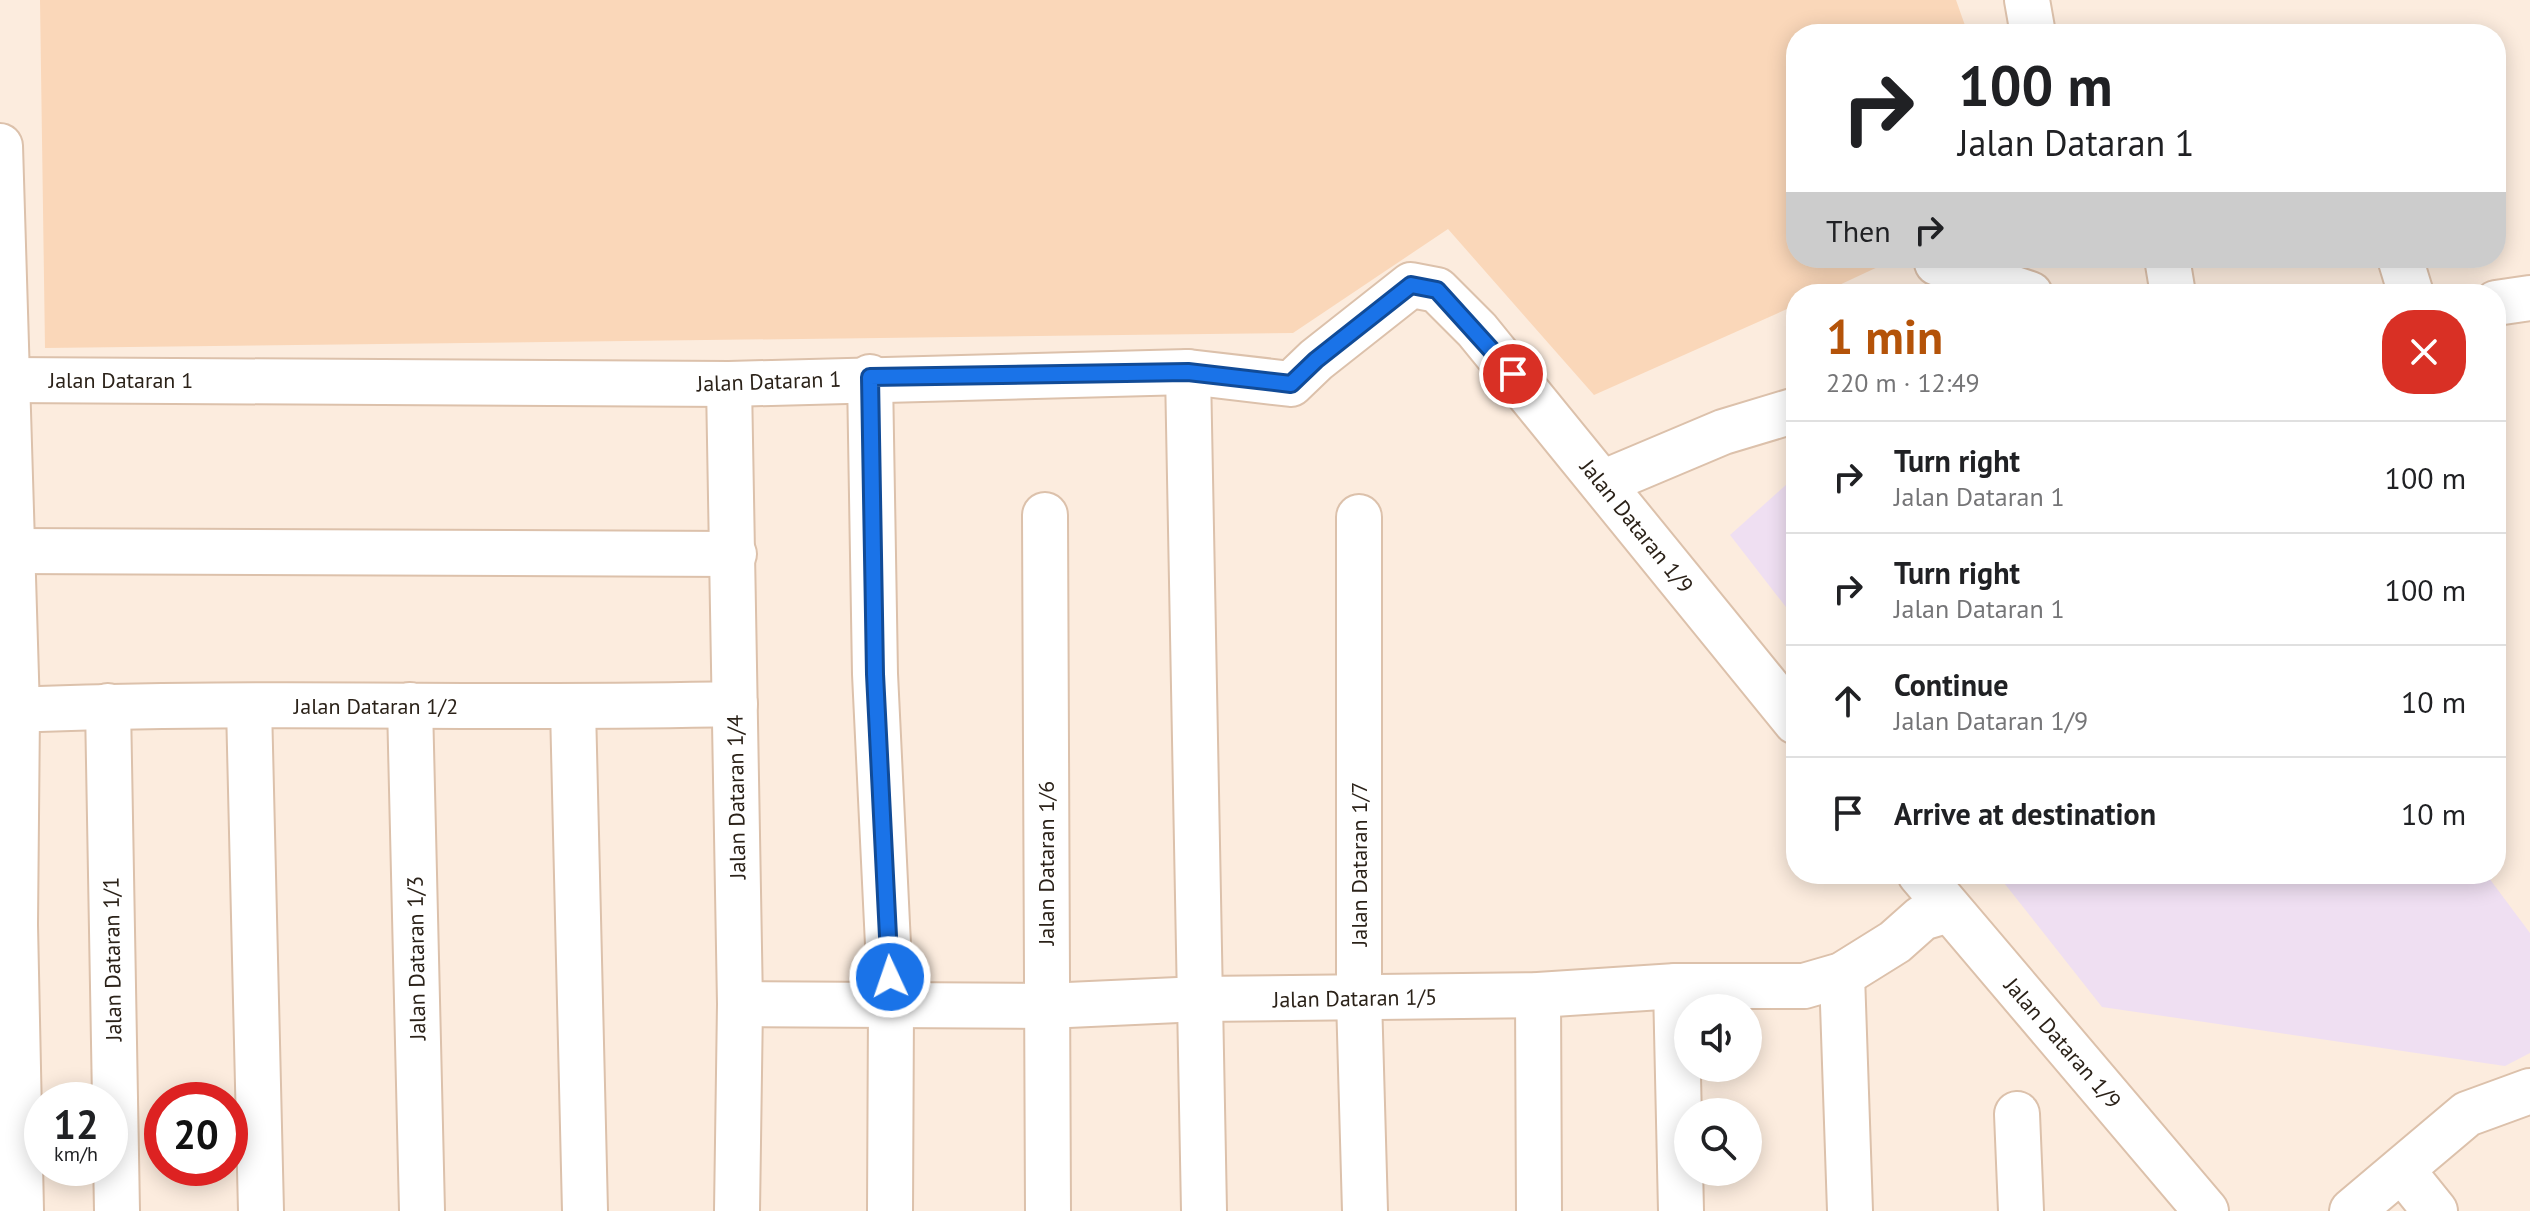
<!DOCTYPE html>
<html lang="en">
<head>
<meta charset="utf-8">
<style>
	body { margin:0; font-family:"PT Sans",sans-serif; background:#f2f2f2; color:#202124; height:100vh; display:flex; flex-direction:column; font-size:30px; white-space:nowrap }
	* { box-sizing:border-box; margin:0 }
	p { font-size:26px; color:#757577 }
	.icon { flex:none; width:44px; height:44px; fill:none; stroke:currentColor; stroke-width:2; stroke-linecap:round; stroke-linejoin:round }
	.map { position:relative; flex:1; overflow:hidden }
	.sheet { position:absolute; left:1786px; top:284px; width:720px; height:600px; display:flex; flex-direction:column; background:#fff; border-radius:32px; box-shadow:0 4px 20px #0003 }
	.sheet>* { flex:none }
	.guide { position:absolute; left:1786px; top:24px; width:720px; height:244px; border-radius:32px; box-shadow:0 4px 20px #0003; background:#fff; color:#202124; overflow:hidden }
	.tools { position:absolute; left:1674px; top:994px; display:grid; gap:16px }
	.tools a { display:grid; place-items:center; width:88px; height:88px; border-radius:50%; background:#fff; box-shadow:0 4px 20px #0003; font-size:40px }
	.speed { position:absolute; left:24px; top:1082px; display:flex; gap:16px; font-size:40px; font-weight:700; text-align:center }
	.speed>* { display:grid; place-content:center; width:104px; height:104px; border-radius:50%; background:#fff; box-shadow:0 4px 20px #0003; line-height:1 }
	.speed small { font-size:20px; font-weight:400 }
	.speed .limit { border:12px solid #d22; background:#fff; color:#111 }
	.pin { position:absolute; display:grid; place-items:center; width:68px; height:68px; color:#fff; margin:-34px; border:4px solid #fff; border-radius:50%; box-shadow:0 2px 8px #0007 }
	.me { position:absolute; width:88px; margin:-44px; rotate:357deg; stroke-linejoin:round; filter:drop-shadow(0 0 6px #0008) }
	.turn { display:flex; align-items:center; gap:28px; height:168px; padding:0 40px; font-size:36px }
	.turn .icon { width:104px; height:104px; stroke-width:2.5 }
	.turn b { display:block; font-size:56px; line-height:68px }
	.then { display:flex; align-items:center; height:76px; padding:0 40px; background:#0003; gap:16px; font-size:30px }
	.round { display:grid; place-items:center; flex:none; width:84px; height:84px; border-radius:32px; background:#f2f2f2 }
	.summary { display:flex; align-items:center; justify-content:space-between; height:136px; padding:0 40px }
	h1 { font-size:48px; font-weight:600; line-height:60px; color:#b45309 }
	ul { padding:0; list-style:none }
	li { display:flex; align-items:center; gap:24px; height:112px; padding:0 40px; border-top:2px solid #e0e0e0 }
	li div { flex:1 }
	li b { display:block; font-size:30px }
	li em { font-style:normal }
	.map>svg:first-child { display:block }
	.education { fill:#efdff2 }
	.green { fill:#fad7b9 }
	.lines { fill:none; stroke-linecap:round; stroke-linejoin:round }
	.minor-casing { stroke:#dcc1ab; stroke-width:48 }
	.minor { stroke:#fff; stroke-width:44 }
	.route-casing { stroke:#114b97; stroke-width:20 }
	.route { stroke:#1a73e8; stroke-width:14 }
	.labels { text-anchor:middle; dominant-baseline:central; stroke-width:8; stroke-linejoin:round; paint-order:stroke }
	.street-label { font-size:22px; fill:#2b2219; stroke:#fff }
</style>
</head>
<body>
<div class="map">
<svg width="2530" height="1211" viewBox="0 0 2530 1211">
	<rect width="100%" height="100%" fill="#fcecde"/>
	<g class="education">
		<path d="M1796 476V620L1730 535Z"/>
		<path d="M1997 874H2486L2530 933V1053L2505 1066 2102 1007Z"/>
	</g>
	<path class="green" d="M40 0H1956L1968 34H1796V258H1897L1820 294H1796V305L1594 395 1448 229 1293 333 45 348Z"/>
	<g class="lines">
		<defs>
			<g id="minor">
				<path d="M2027 0 2033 34"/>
				<path d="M0 146 17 710 15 925 21 1211"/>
				<path d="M2167 258 2173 294"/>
				<path d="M2400 258 2411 294"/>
				<path d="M1937 263 2030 294"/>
				<path d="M2496 303 2530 298"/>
				<path d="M1188 372 1204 1211"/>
				<path d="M870 377 875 674 891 1007 890 1211"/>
				<path d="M7 380 729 384 1188 372 1291 384 1316 360 1411 285 1437 290 1477 330 1796 722"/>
				<path d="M729 384 740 1004 737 1211"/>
				<path d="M1602 483 1723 432 1796 410"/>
				<path d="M1045 515 1048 1211"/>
				<path d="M1359 517V998L1365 1211"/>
				<path d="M11 551 734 554"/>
				<path d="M410 705 422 1211"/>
				<path d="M108 706 117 1211"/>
				<path d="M249 706 261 1211"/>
				<path d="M573 708 585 1211"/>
				<path d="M17 710C256 700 496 710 735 704"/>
				<path d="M1920 874 2206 1211"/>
				<path d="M1842 975 1850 1211"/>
				<path d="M1676 986 1681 1211"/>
				<path d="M1538 995 1539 1211"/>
				<path d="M740 1004 1046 1006 1200 999 1538 995 1676 986H1804L1842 975 1895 942 1922 918 1949 910"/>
				<path d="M2017 1114 2021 1211"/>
				<path d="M2402 1170 2435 1211"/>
				<path d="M2352 1211 2467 1114 2530 1091"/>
			</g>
		</defs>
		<use href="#minor" class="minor-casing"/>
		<use href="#minor" class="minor"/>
	</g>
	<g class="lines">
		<defs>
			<path id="route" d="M890 977 875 674 870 377 1188 372 1291 384 1316 360 1411 285 1437 290 1513 374"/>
		</defs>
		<use href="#route" class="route-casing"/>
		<use href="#route" class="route"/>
	</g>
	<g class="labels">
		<g class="street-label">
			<text x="121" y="380">Jalan Dataran 1</text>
			<text transform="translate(769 381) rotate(-2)">Jalan Dataran 1</text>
			<text transform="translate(1637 526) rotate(51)">Jalan Dataran 1/9</text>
			<text x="376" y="706">Jalan Dataran 1/2</text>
			<text transform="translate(736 797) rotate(-91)">Jalan Dataran 1/4</text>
			<text transform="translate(1046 863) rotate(-90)">Jalan Dataran 1/6</text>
			<text transform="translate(1359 864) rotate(-90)">Jalan Dataran 1/7</text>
			<text transform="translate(416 958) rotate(-91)">Jalan Dataran 1/3</text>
			<text transform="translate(112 959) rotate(-91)">Jalan Dataran 1/1</text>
			<text transform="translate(1355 998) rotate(-1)">Jalan Dataran 1/5</text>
			<text transform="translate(2063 1043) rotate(49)">Jalan Dataran 1/9</text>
		</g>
	</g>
</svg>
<div class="tools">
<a><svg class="icon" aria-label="sound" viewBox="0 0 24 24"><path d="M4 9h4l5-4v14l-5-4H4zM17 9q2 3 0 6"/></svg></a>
<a><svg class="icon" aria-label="search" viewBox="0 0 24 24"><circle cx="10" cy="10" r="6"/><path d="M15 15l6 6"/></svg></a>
</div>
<div class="speed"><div>12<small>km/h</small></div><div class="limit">20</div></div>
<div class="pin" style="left:1513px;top:374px;background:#d93025"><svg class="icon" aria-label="arrive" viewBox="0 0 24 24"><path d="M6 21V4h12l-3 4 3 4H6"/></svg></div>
<svg class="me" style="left:890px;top:977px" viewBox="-20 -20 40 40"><circle r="17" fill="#1a73e8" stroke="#fff" stroke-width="3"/><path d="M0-11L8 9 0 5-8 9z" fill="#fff"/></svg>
<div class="guide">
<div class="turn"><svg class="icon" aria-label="right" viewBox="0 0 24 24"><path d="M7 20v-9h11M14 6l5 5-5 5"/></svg><div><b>100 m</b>Jalan Dataran 1</div></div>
<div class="then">Then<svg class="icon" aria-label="right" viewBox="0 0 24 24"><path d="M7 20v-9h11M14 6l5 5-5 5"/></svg></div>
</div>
<section class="sheet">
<div class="summary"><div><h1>1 min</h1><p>220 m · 12:49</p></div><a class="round" style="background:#d93025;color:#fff"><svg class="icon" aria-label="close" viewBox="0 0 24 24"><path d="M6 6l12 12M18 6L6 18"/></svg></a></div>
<ul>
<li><svg class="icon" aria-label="right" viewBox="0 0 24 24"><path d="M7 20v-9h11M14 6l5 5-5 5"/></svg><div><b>Turn right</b><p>Jalan Dataran 1</p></div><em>100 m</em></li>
<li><svg class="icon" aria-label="right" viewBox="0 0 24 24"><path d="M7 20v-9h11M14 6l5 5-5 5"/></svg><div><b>Turn right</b><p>Jalan Dataran 1</p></div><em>100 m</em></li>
<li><svg class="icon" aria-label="ahead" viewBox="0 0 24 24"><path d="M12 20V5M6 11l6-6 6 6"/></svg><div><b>Continue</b><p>Jalan Dataran 1/9</p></div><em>10 m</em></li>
<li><svg class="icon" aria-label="arrive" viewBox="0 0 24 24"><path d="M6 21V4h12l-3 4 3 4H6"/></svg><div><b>Arrive at destination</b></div><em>10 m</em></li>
</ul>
</section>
</div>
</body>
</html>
